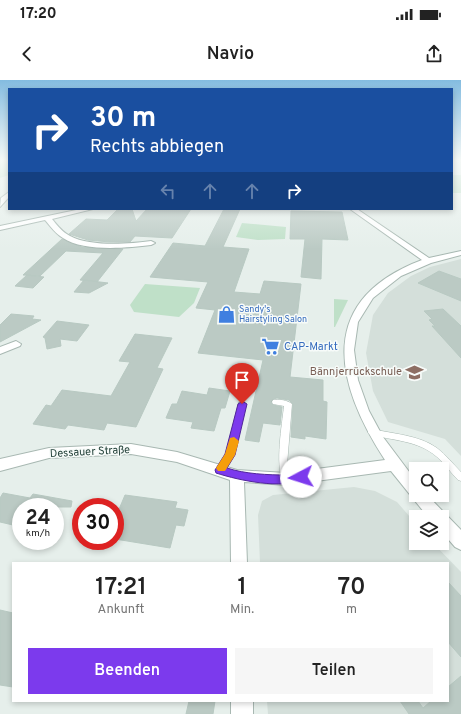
<!DOCTYPE html>
<html lang="de">
<head>
<meta charset="utf-8">
<style>
	body { margin:0; font-family:Overpass,sans-serif; background:#f6f6f6; color:#222; height:100vh; display:flex; flex-direction:column; font-size:15px; white-space:nowrap }
	* { box-sizing:border-box; margin:0 }
	p { font-size:13px; color:#767676 }
	.icon { flex:none; width:22px; height:22px; fill:none; stroke:currentColor; stroke-width:2; stroke-linecap:round; stroke-linejoin:round }
	.map { position:relative; flex:1; overflow:hidden }
	.drawer { position:absolute; left:12px; top:482px; width:437px; height:140px; display:flex; flex-direction:column; background:#fff; border-radius:0px; box-shadow:0 2px 6px #0003 }
	.drawer>* { flex:none }
	.hud { position:absolute; left:8px; top:8px; width:445px; height:122px; border-radius:0px; box-shadow:0 2px 6px #0003; background:#1a4fa0; color:#fff; overflow:hidden }
	.fabs { position:absolute; left:409px; top:382px; display:grid; gap:8px }
	.fabs a { display:grid; place-items:center; width:40px; height:40px; border-radius:0px; background:#fff; box-shadow:0 2px 6px #0003; font-size:20px }
	.speed { position:absolute; left:12px; top:418px; display:flex; gap:8px; font-size:20px; font-weight:700; text-align:center }
	.speed>* { display:grid; place-content:center; width:52px; height:52px; border-radius:50%; background:#fff; box-shadow:0 2px 6px #0003; line-height:1 }
	.speed small { font-size:10px; font-weight:400 }
	.speed .limit { border:6px solid #d22; background:#fff; color:#111 }
	.pin { position:absolute; display:grid; place-items:center; width:34px; height:34px; color:#fff; margin:-41px -17px; border-radius:50% 50% 50% 0; rotate:-45deg; box-shadow:0 0 4px #0007 }
	.pin .icon { rotate:45deg }
	.me { position:absolute; width:44px; margin:-22px; rotate:265deg; stroke-linejoin:round; filter:drop-shadow(0 0 3px #0008) }
	.turn { display:flex; align-items:center; gap:14px; height:84px; padding:0 16px; font-size:18px }
	.turn .icon { width:52px; height:52px; stroke-width:2.5 }
	.turn b { display:block; font-size:28px; line-height:34px }
	.lanes { display:flex; align-items:center; height:38px; padding:0 16px; background:#0003; justify-content:center; gap:20px; direction:ltr }
	.lanes .off { opacity:.35 }
	.eta { display:flex; justify-content:space-evenly; align-items:center; height:68px; text-align:center }
	.eta b { font-size:24px; font-weight:600; line-height:28px }
	.cta { display:flex; gap:8px; margin-top:auto; padding:8px 16px }
	.cta a { flex:1; height:46px; border-radius:0px; background:#7c3aed; color:#fff; font-size:16px; font-weight:600; line-height:46px; text-align:center }
	.cta a+a { background:#f6f6f6; color:#222 }
	.status { display:flex; justify-content:space-between; align-items:center; height:28px; padding:0 20px; background:#fff; direction:ltr }
	.status svg { height:11px; fill:currentColor }
	header { display:flex; justify-content:space-between; align-items:center; height:52px; padding:0 16px; background:#fff; font-size:18px; font-weight:600 }
	.map>svg:first-child { display:block }
	.built { fill:#d4dfda }
	.green { fill:#bfe0c8 }
	.building { fill:#bbcac4; stroke:#b8c9c2 }
	.lines { fill:none; stroke-linecap:round; stroke-linejoin:round }
	.service-casing { stroke:#a8b8b2; stroke-width:1 }
	.minor-casing { stroke:#a8b8b2; stroke-width:2 }
	.service { fill:#fff; fill-rule:evenodd }
	.minor { fill:#fff; fill-rule:evenodd }
	.route { fill:#7c3aed; stroke:#51269a }
	.slow { fill:#f59e0b }
	.labels { text-anchor:middle; dominant-baseline:central; stroke-width:3; stroke-linejoin:round; paint-order:stroke }
	.far-shop-label { font-size:9px; fill:#366cbe; stroke:#f7fbf9; text-anchor:start }
	.shop-label { font-size:11px; fill:#366cbe; stroke:#f7fbf9; text-anchor:start }
	.education-label { font-size:11px; fill:#785e54; stroke:#f7fbf9; text-anchor:end }
	.street-label { font-size:11px; fill:#24423a; stroke:#f7fbf9 }
</style>
</head>
<body>
<div class="status"><b>17:20</b><svg viewBox="0 0 49 12"><path d="M0 12V9h3v3zM5 12V6h3v6zM10 12V3h3v9zM15 12V0h3v12zM26 1h20v11H26zM47 4h2v5h-2z"/></svg></div>
<header><svg class="icon" aria-label="back" viewBox="0 0 24 24"><path d="M15 5l-7 7 7 7"/></svg>Navio<svg class="icon" aria-label="share" viewBox="0 0 24 24"><path d="M12 15V3M7 8l5-5 5 5M5 13v7h14v-7"/></svg></header>
<div class="map">
<svg width="461" height="634" viewBox="0 0 461 634">
	<rect width="100%" height="100%" fill="#e6efeb"/>
	<g class="built">
		<path d="M461 179V376L445 359 388 342 373 311 366 273 373 235 388 213 411 196 430 187Z"/>
		<path d="M354 407 375 411 397 422 416 444V463H433L461 492V634H268L267 621H448V483H260L258 435 262 421 273 415Z"/>
	</g>
	<g class="green">
		<path d="M0 80H9V95L0 98Z"/>
		<rect x="452" y="95" width="9" height="18"/>
		<path d="M242 143 286 147 285 159 258 160 236 157Z"/>
		<path d="M145 204 200 208 194 223 179 237 134 232 130 225Z"/>
		<path d="M334 219 348 220 335 247H334Z"/>
	</g>
	<g class="building">
		<path d="M118 129H132L136 141 147 129H191L172 158 135 156 130 162H110L88 160 69 154 86 139 107 140Z"/>
		<path d="M224 129H240L223 167 249 169 234 212 260 214 264 201 301 204 290 297 323 300V321L327 322 326 359 305 356V359L291 357 293 324 289 320 277 318 273 319 271 323 273 325 282 327 280 345 263 343 259 362 245 360 263 280 198 273 215 230 196 228 208 202 150 197 173 163 205 166Z"/>
		<path d="M291 131 342 132 348 160 322 159 321 199 301 197 305 159H290Z"/>
		<path d="M62 159 82 167 123 169 97 202 80 200 103 173 66 171 40 196 23 195Z"/>
		<path d="M439 191 461 199V221L418 203Z"/>
		<path d="M27 195 44 197 33 208 15 206Z"/>
		<path d="M84 200 108 203 89 213 74 212Z"/>
		<path d="M443 229 461 246V278L432 246H435L429 240 432 239 424 231Z"/>
		<path d="M11 234 34 236 32 239 41 240 0 262V245Z"/>
		<path d="M57 241 89 245 77 261 60 259 61 266 47 269 45 258 43 257Z"/>
		<path d="M135 254 172 258 157 288 163 289 136 347 107 343 104 350 68 345 65 349 33 344 46 325 51 326 62 310 111 316 130 282 119 281Z"/>
		<path d="M209 308 230 311 225 328H221L214 351 191 348 193 342 166 338 172 324H177L182 311 207 315Z"/>
		<path d="M3 413 30 418 33 414 72 421 71 427H21V442L15 441 13 445 0 442V418Z"/>
		<path d="M125 415 177 422 175 428 188 430 184 446 176 445 170 468 115 459V439Z"/>
		<path d="M448 502 461 516V577L448 562Z"/>
		<path d="M0 530 13 533V607L0 605Z"/>
		<path d="M461 596V634H409L400 621H418L423 628 431 621H448V607Z"/>
		<path d="M189 621H215L213 634H186Z"/>
	</g>
	<g class="lines">
		<defs>
			<g id="service">
				<path d="M273 320C278 319 288 320 292 324L287 385 290 399 289 401 286 402 283 401C275 384 282 345 284 326L273 324 272 322Z"/>
				<path d="M239 322H245L246 324 234 375 223 392 220 393 217 392 216 390 226 374Z"/>
				<path d="M372 349C393 354 419 355 437 368 446 375 453 384 461 392V401L458 400C451 393 445 384 437 377 418 360 393 361 369 354L368 352 369 350Z"/>
			</g>
			<g id="minor">
				<path d="M9 112V117L0 127 1 118Z"/>
				<path d="M81 129H93L52 139C57 145 62 152 70 156 90 167 129 164 151 161L155 163 151 165C127 168 83 172 63 158 56 154 51 147 45 140L0 150V146Z"/>
				<path d="M350 129H357L429 178 461 171V175L431 183 401 196 373 218 358 242 354 270 358 300 369 331 383 357 416 401V415H427L461 450V470L455 467 442 452V437H428L391 391 286 405 244 402 247 483H231L230 400 177 382 131 374 49 378 0 391V379L49 368 131 364 177 372 237 390 286 393 385 380C334 302 316 220 422 180Z"/>
				<path d="M16 261 21 264 20 266 0 274V267Z"/>
				<rect x="231" y="621" width="22" height="13"/>
			</g>
		</defs>
		<use href="#service" class="service-casing"/>
		<use href="#minor" class="minor-casing"/>
		<use href="#service" class="service"/>
		<use href="#minor" class="minor"/>
	</g>
	<linearGradient id="sky" x2="0" y2="1"><stop stop-color="#84bce0"/><stop offset="0.47" stop-color="#f4f8f6"/><stop offset="1" stop-color="#f4f8f6" stop-opacity="0"/></linearGradient>
	<rect width="461" height="169" fill="url(#sky)"/>
	<path class="route" d="M242 321 247 324 235 375 227 388C245 394 268 395 287 395 293 394 299 392 305 394L307 397 305 400C281 409 241 401 216 393L215 390 225 374 238 324Z"/>
	<path class="slow" d="M234 357 239 361 235 375 225 391H218L216 388 225 374 230 358Z"/>
	<defs>
		<symbol id="shop-bare" viewBox="-9 -9 18 18"><path d="M-5-2.5h2.3a2.7 3.5 0 0 1 5.4 0H5L5.5 6h-11ZM-1.5-2.5h3a1.5 2.3 0 0 0-3 0Z" fill="#3f7fe0" stroke="#f7fbf9" stroke-width="2.5" paint-order="stroke"/></symbol>
		<symbol id="supermarket-bare" viewBox="-9 -9 18 18"><path d="M-6-5.5h2.5l.6 2H6L4.5 2H-2.5L-4.4-4H-6ZM-1.5 3.2a1.3 1.3 0 1 0 .1 0ZM3 3.2a1.3 1.3 0 1 0 .1 0Z" fill="#3f7fe0" stroke="#f7fbf9" stroke-width="2.5" paint-order="stroke"/></symbol>
		<symbol id="school-bare" viewBox="-9 -9 18 18"><path d="M0-5L7-2L0 1L-7-2ZM-4 1L0 2.5L4 1V4Q0 6-4 4Z" fill="#8d6e63" stroke="#f7fbf9" stroke-width="2.5" paint-order="stroke"/></symbol>
	</defs>
	<g fill-rule="evenodd">
		<use href="#shop-bare" x="214" y="222" width="25" height="25"/>
		<use href="#supermarket-bare" x="258" y="254" width="25" height="25"/>
		<use href="#school-bare" x="402" y="280" width="25" height="25"/>
	</g>
	<g class="labels">
		<g class="far-shop-label">
			<text x="239" y="229">Sandy's<tspan x="239" dy="10">Hairstyling Salon</tspan></text>
		</g>
		<g class="shop-label">
			<text x="284" y="267">CAP-Markt</text>
		</g>
		<g class="education-label">
			<text x="402" y="292">Bännjerrückschule</text>
		</g>
		<g class="street-label">
			<text transform="translate(90 372) rotate(-3)">Dessauer Straße</text>
		</g>
	</g>
</svg>
<div class="fabs">
<a><svg class="icon" aria-label="search" viewBox="0 0 24 24"><circle cx="10" cy="10" r="6"/><path d="M15 15l6 6"/></svg></a>
<a><svg class="icon" aria-label="layers" viewBox="0 0 24 24"><path d="M12 4l9 5-9 5-9-5zM3 14l9 5 9-5"/></svg></a>
</div>
<div class="speed"><div>24<small>km/h</small></div><div class="limit">30</div></div>
<div class="pin" style="left:242px;top:324px;background:#d93025"><svg class="icon" aria-label="arrive" viewBox="0 0 24 24"><path d="M6 21V4h12l-3 4 3 4H6"/></svg></div>
<svg class="me" style="left:301px;top:397px" viewBox="-20 -20 40 40"><circle r="19" fill="#fff"/><path d="M0-13L10 11 0 6-10 11z" fill="#7c3aed"/></svg>
<div class="hud">
<div class="turn"><svg class="icon" aria-label="right" viewBox="0 0 24 24"><path d="M7 20v-9h11M14 6l5 5-5 5"/></svg><div><b>30 m</b>Rechts abbiegen</div></div>
<div class="lanes"><svg class="icon off" aria-label="left" viewBox="0 0 24 24"><path d="M17 20v-9H6M10 6l-5 5 5 5"/></svg><svg class="icon off" aria-label="ahead" viewBox="0 0 24 24"><path d="M12 20V5M6 11l6-6 6 6"/></svg><svg class="icon off" aria-label="ahead" viewBox="0 0 24 24"><path d="M12 20V5M6 11l6-6 6 6"/></svg><svg class="icon" aria-label="right" viewBox="0 0 24 24"><path d="M7 20v-9h11M14 6l5 5-5 5"/></svg></div>
</div>
<section class="drawer">
<div class="eta">
<div><b>17:21</b><p>Ankunft</p></div>
<div><b>1</b><p>Min.</p></div>
<div><b>70</b><p>m</p></div>
</div>
<div class="cta"><a>Beenden</a><a>Teilen</a></div>
</section>
</div>
</body>
</html>
